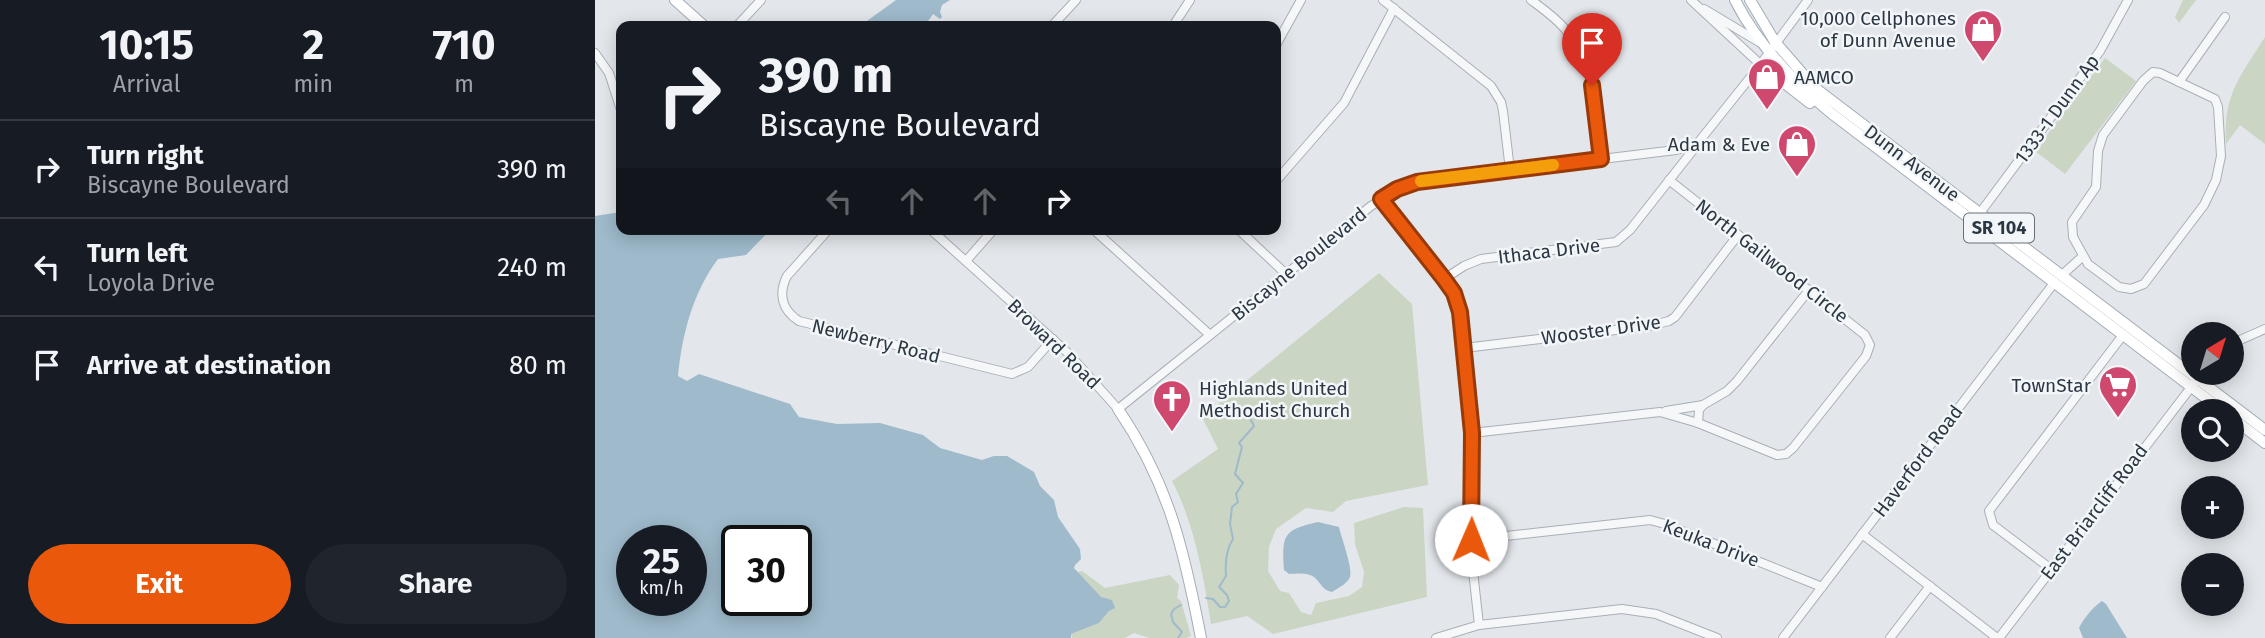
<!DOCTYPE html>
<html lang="en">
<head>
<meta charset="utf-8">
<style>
	body { margin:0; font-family:"Fira Sans",sans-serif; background:#20242c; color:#f1f3f6; height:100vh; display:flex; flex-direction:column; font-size:26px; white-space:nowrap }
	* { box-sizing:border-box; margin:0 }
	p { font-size:23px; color:#9ea1a6 }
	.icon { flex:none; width:38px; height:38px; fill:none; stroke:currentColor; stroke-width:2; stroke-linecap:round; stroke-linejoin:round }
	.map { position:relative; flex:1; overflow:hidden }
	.sheet { display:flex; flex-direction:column; background:#171b24; width:595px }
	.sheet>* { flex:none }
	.guide { position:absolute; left:21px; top:21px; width:665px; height:214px; border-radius:14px; box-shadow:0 4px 18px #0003; background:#171b24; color:#f1f3f6; overflow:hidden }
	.needle { width:46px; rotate:38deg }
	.fabs { position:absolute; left:1586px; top:322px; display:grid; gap:14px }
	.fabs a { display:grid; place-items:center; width:63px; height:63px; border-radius:50%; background:#171b24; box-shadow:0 4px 18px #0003; font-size:35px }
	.speed { position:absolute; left:21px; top:525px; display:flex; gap:14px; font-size:35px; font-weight:700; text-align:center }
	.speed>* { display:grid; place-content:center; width:91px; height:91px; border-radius:50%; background:#171b24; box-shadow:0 4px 18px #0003; line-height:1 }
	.speed small { font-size:18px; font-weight:400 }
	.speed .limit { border:4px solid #111; border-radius:10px; background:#fff; color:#111 }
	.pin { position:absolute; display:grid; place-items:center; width:60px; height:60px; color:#fff; margin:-72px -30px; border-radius:50% 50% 50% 0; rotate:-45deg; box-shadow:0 0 7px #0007 }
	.pin .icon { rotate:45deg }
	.me { position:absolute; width:77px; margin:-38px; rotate:1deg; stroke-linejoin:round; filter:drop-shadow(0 0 5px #0008) }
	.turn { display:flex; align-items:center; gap:24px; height:147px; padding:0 28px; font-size:32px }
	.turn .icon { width:91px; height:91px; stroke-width:2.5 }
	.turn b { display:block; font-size:49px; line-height:60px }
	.lanes { display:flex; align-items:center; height:66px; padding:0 28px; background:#0003; justify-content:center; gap:35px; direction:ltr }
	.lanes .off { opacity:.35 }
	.eta { display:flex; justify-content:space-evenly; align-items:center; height:119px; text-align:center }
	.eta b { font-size:42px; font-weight:700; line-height:49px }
	.action { display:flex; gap:14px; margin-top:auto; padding:14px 28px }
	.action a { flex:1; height:80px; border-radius:42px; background:#ea580c; color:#fff; font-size:28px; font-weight:700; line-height:80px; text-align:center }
	.action a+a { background:#20242c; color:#f1f3f6 }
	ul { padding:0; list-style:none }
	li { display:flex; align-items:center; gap:21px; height:98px; padding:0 28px; border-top:2px solid #363941 }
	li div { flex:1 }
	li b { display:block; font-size:26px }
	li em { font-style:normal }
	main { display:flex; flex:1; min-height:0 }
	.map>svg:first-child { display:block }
	.green { fill:#cbd5c4 }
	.water { fill:#9ebacb; fill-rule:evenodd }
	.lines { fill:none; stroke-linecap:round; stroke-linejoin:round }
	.stream { stroke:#9ebacb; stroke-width:2 }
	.minor-casing { stroke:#a8afb5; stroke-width:10 }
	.major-casing { stroke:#a2adb7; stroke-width:12 }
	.minor { stroke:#f6f7f9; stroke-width:8 }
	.major { stroke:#fff; stroke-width:10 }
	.route-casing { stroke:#983908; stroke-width:18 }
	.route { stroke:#ea580c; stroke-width:12 }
	.slow { stroke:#f59e0b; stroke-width:12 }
	.labels { text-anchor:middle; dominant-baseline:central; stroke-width:5; stroke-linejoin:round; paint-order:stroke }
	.shield { fill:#f3f6f8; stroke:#677079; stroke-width:2 }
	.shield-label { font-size:18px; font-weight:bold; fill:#2b3743 }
	.poi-label { font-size:19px; fill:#2b3743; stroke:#f3f6f8; text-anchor:end }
	.street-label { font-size:19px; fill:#2b3743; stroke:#f3f6f8 }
</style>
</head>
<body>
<main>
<section class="sheet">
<div class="eta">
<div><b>10:15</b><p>Arrival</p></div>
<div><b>2</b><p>min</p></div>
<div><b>710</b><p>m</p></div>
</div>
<ul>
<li><svg class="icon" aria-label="right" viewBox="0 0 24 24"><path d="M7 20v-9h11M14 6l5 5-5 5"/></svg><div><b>Turn right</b><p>Biscayne Boulevard</p></div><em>390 m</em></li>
<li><svg class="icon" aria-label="left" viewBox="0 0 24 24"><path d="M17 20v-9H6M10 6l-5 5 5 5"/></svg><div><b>Turn left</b><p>Loyola Drive</p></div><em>240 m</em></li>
<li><svg class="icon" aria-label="arrive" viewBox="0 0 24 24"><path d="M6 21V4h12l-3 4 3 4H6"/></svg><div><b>Arrive at destination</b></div><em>80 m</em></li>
</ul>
<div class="action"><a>Exit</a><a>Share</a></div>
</section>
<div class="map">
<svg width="1670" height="638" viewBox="0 0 1670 638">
	<rect width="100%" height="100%" fill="#e3e7eb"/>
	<g class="green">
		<path d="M1588 0H1601L1584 23 1580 17Z"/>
		<path d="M1670 37V144L1645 125 1631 144C1628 94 1645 77 1670 37Z"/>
		<path d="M1510 58 1541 81 1470 174 1440 151Z"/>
		<path d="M784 273 817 304 833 485 751 501 738 512 711 508 681 529 674 547 673 571 685 591 694 593 706 612 716 615 721 603 754 596 767 587 769 572 760 544 759 523 809 507 828 508 832 597 678 634 652 616 616 624C608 575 600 525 577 481L623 449 607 417Z"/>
		<path d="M487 571 510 588 575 575 584 585 582 598 586 601 596 636 591 638H554L539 633 530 638H477L476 634 504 623 514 611 506 597 482 572Z"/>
	</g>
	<g class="water">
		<path d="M301 0H355L347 5 345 12 347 17 345 19 338 14 331 24 325 26H265Z"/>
		<path d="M26 212V229H176L151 255 123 259C98 292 87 335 83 376L92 381 104 374 195 404 204 417 242 424 285 423 328 435 345 448 387 460 399 456H412L439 472 445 486 459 500 463 517 485 549 486 559 480 565 479 568 506 597 517 600 520 608 514 611 504 623 476 634V638H0V216ZM37 541H96V600H37ZM142 541H201V600H142Z"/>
		<path d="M723 522 744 527C746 537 758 568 755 577 752 584 743 588 737 592 727 590 726 583 719 577 712 572 701 574 694 574L689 570C687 536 687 530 723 522Z"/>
		<path d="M1507 601 1511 604 1532 638H1488L1484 628C1489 618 1497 608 1507 601Z"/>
	</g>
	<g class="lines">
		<g class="stream">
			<path d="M611 598 618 599 625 607H630L634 601 632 595 624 587 631 576C630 564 631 550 638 539L635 524 637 507 643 502 641 494 648 483 640 474 647 447 644 443 659 426 652 413"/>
			<path d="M583 638 587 632 578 622 576 614 579 609 586 605"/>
		</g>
		<defs>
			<g id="minor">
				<path d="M788 0 896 86 906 102 908 111 915 170"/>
				<path d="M936 0C948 9 960 17 970 29 1002 65 1000 114 1006 159"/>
				<path d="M1096 0 1165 64"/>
				<path d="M1109 9 1164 42"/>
				<path d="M142 26 166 0"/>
				<path d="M457 26 481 0"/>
				<path d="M578 26 595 0"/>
				<path d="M681 45 706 0"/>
				<path d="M0 53 14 73 26 110"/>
				<path d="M1558 72 1565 73 1620 99 1623 107 1626 156 1621 180 1609 205 1549 284 1536 289 1524 287 1493 264 1478 237 1477 222 1501 187 1503 151 1508 135 1548 81Z"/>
				<path d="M1584 82 1630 17"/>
				<path d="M681 181 749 103 799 8"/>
				<path d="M786 199C810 230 855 275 865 312L877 433 876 553 884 625"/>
				<path d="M1385 213 1505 51 1533 0"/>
				<path d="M234 229 192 276C183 294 187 310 204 321L417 374 433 367 458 339"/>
				<path d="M335 229 473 353 523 409 776 206 802 189 833 180 1081 150 1102 144 1162 69 1213 0"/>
				<path d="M498 229 615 335"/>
				<path d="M643 229 691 274"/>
				<path d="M371 261 399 229"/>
				<path d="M1467 275 1488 256"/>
				<path d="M849 279 869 266 886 259 1021 242 1035 230 1102 145"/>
				<path d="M1636 344 1670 329"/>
				<path d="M869 348 1054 326 1074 321 1080 317 1143 235"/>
				<path d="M1071 411 1108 405"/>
				<path d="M1103 423 1104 410 1108 405 1132 391 1142 381 1214 290"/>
				<path d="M877 433 1065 412 1103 423 1182 455 1191 454 1198 448 1271 356 1275 345 1270 335 1074 180"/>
				<path d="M1267 534 1402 638"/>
				<path d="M875 540 1055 520 1070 524 1227 587"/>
				<path d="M1456 569 1398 525 1394 511 1528 335"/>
				<path d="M841 638 884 625 1027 609 1061 614 1122 638"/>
				<path d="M1188 638 1459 283"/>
				<path d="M1295 638 1335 586"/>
				<path d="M1404 638 1607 373"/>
			</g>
			<g id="major">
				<path d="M80 0 109 26"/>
				<path d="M1140 0C1162 44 1198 81 1236 113L1628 411"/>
				<path d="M1155 0 1180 42 1220 88 1670 430"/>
				<path d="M1165 64 1215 103"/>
				<path d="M523 409C574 484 589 550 606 638"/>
				<path d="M1636 417 1670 443"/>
			</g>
		</defs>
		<use href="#minor" class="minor-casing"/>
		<use href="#major" class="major-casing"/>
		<use href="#minor" class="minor"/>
		<use href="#major" class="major"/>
	</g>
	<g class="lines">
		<defs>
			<path id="route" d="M876 540 877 433 865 312 859 293 849 279 786 199 802 189 822 182 1006 159 997 85"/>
		</defs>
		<use href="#route" class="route-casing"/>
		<use href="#route" class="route"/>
		<path class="slow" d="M826 181 958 165"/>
	</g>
	<defs>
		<symbol id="shop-pin" viewBox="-11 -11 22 30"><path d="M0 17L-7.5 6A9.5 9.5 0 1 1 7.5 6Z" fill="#cf496e" stroke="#f3f6f8"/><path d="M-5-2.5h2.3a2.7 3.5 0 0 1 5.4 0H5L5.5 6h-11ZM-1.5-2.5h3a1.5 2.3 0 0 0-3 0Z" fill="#fff"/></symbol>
		<symbol id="supermarket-pin" viewBox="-11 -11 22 30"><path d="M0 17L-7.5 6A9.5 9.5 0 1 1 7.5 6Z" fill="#cf496e" stroke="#f3f6f8"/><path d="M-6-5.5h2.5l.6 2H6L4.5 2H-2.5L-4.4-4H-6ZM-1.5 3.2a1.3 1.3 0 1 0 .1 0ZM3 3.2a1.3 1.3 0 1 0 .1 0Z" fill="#fff"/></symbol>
		<symbol id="church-pin" viewBox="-11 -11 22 30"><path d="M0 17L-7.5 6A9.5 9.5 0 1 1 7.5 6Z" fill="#cf496e" stroke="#f3f6f8"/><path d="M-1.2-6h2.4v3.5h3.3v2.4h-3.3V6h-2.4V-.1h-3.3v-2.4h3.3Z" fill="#fff"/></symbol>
	</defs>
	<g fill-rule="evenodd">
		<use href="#shop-pin" x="1366" y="7" width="44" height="60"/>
		<use href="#shop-pin" x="1150" y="55" width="44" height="60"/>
		<use href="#shop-pin" x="1180" y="122" width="44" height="60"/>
		<use href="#supermarket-pin" x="1501" y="363" width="44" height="60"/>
		<use href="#church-pin" x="555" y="377" width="44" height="60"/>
	</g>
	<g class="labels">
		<rect class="shield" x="1369" y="213.5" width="70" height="29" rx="5"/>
		<g class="shield-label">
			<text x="1404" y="228">SR 104</text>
		</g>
		<g class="poi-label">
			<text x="1361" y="18">10,000 Cellphones<tspan x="1361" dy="22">of Dunn Avenue</tspan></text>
			<text x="1199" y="77" text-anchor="start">AAMCO</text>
			<text x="1175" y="144">Adam &amp; Eve</text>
			<text x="1496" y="385">TownStar</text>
			<text x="604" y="388" text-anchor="start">Highlands United<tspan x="604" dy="22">Methodist Church</tspan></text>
		</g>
		<g class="street-label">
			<text transform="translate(1462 109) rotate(-54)">1333-1 Dunn Ap</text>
			<text transform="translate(1317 163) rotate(37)">Dunn Avenue</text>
			<text transform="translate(954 251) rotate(-7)">Ithaca Drive</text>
			<text transform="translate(1177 261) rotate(38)">North Gailwood Circle</text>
			<text transform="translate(704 264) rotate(-39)">Biscayne Boulevard</text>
			<text transform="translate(1006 330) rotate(-8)">Wooster Drive</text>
			<text transform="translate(281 341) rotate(14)">Newberry Road</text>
			<text transform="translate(459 344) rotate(44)">Broward Road</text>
			<text transform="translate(1323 461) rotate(-53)">Haverford Road</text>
			<text transform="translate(1499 512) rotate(-53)">East Briarcliff Road</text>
			<text transform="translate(1116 543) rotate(21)">Keuka Drive</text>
		</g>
	</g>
</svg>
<div class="fabs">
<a><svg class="needle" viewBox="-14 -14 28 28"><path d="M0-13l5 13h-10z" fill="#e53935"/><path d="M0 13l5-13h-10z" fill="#9ea1a6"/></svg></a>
<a><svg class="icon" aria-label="search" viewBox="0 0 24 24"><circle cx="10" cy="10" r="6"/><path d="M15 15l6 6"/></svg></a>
<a>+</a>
<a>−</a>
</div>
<div class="speed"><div>25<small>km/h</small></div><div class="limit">30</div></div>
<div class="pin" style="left:997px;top:85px;background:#d93025"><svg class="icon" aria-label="arrive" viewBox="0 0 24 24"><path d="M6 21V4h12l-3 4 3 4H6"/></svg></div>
<svg class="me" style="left:876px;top:540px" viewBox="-20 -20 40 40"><circle r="19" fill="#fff"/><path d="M0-13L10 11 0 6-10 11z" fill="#ea580c"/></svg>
<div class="guide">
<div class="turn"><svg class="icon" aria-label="right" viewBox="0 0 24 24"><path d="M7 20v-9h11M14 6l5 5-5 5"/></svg><div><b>390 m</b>Biscayne Boulevard</div></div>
<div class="lanes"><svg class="icon off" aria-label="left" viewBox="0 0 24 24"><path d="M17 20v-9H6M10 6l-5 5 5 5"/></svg><svg class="icon off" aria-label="ahead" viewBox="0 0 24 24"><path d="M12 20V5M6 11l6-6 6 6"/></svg><svg class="icon off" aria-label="ahead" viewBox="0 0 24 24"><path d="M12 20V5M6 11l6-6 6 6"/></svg><svg class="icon" aria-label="right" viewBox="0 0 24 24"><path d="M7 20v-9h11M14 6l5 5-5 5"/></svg></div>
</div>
</div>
</main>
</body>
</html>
